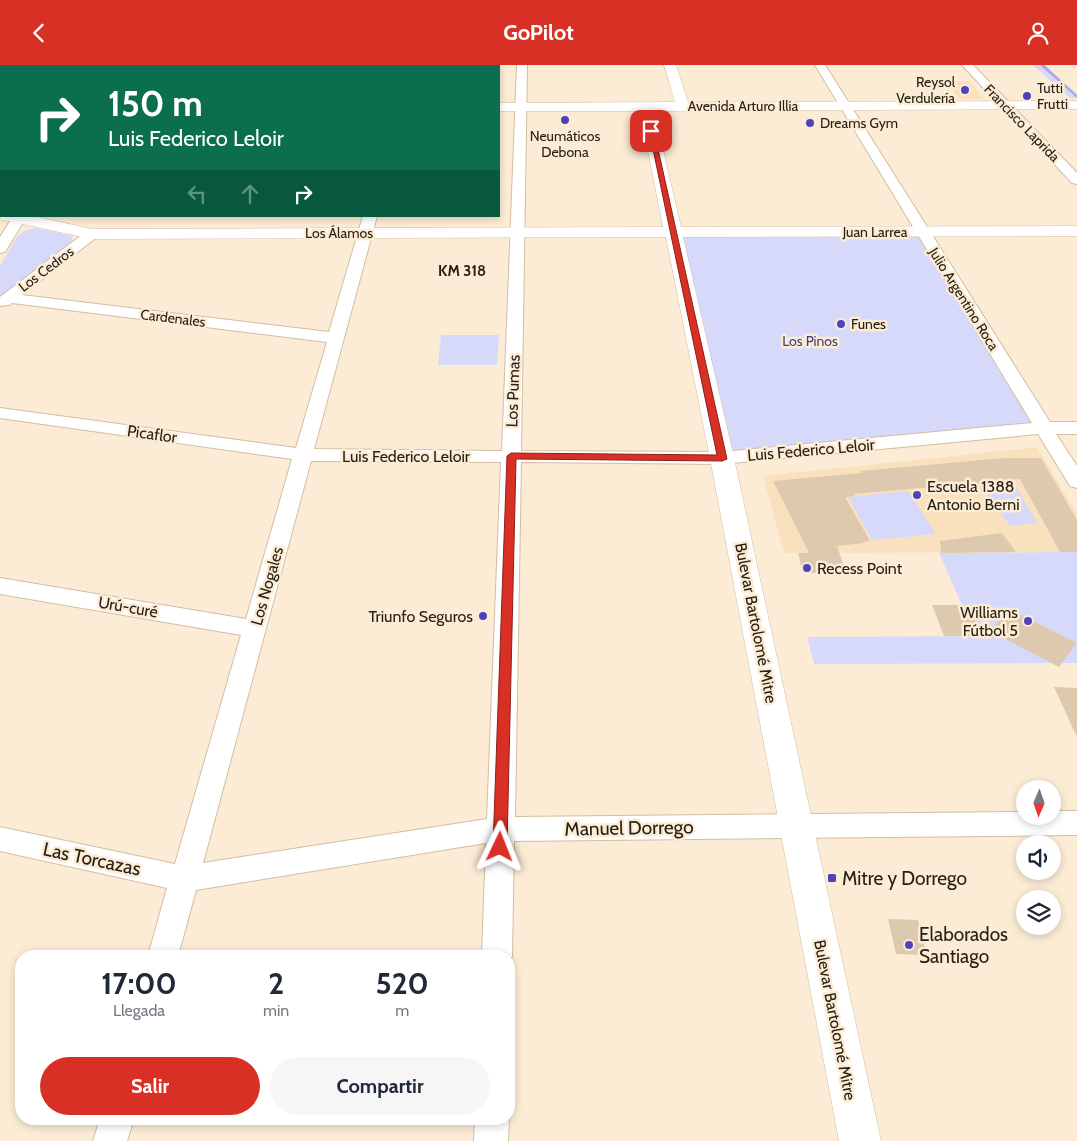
<!DOCTYPE html>
<html lang="es">
<head>
<meta charset="utf-8">
<style>
	body { margin:0; font-family:Cabin,sans-serif; background:#f6f6f7; color:#1f2937; height:100vh; display:flex; flex-direction:column; font-size:19px; white-space:nowrap }
	* { box-sizing:border-box; margin:0 }
	p { font-size:16px; color:#747a83 }
	.icon { flex:none; width:28px; height:28px; fill:none; stroke:currentColor; stroke-width:2; stroke-linecap:round; stroke-linejoin:round }
	.map { position:relative; flex:1; overflow:hidden }
	.sheet { position:absolute; left:15px; top:885px; width:500px; height:175px; display:flex; flex-direction:column; background:#fff; border-radius:20px; box-shadow:0 2px 8px #0003 }
	.sheet>* { flex:none }
	.top-card { position:absolute; left:0px; top:0px; width:500px; height:152px; box-shadow:0 2px 8px #0003; background:#0b6e4f; color:#fff; overflow:hidden }
	.needle { width:32px; rotate:182deg }
	.tools { position:absolute; left:1016px; top:715px; display:grid; gap:10px }
	.tools a { display:grid; place-items:center; width:45px; height:45px; border-radius:50%; background:#fff; box-shadow:0 2px 8px #0003; font-size:25px }
	.pin { position:absolute; display:grid; place-items:center; width:42px; height:42px; color:#fff; margin:-21px; border-radius:10px; box-shadow:0 2px 8px #0006 }
	.me { position:absolute; width:55px; margin:-28px; rotate:2deg; stroke-linejoin:round; filter:drop-shadow(0 0 4px #0008) }
	.turn { display:flex; align-items:center; gap:18px; height:105px; padding:0 25px; font-size:22px }
	.turn .icon { width:65px; height:65px; stroke-width:2.5 }
	.turn b { display:block; font-size:35px; line-height:42px }
	.lanes { display:flex; align-items:center; height:48px; padding:0 25px; background:#0003; justify-content:center; gap:25px; direction:ltr }
	.lanes .off { opacity:.35 }
	.eta { display:flex; justify-content:space-evenly; align-items:center; height:85px; text-align:center }
	.eta b { font-size:30px; font-weight:700; line-height:35px }
	.action { display:flex; gap:10px; margin-top:auto; padding:10px 25px }
	.action a { flex:1; height:58px; border-radius:30px; background:#d93025; color:#fff; font-size:20px; font-weight:700; line-height:58px; text-align:center }
	.action a+a { background:#f6f6f7; color:#1f2937 }
	header { display:flex; justify-content:space-between; align-items:center; height:65px; padding:0 25px; background:#d93025; color:#fff; font-size:22px; font-weight:700 }
	.map>svg:first-child { display:block }
	.built { fill:#fae1be }
	.green { fill:#d6d9f9 }
	.lines { fill:none; stroke-linecap:round; stroke-linejoin:round }
	.stream { fill:#a7abda; fill-rule:evenodd }
	.building { fill:#ddc9ad }
	.street-casing { stroke:#d2bea2; stroke-width:2 }
	.secondary-casing { stroke:#d2bea2; stroke-width:1 }
	.street { fill:#fff; fill-rule:evenodd }
	.secondary { fill:#fff; fill-rule:evenodd }
	.route { fill:#d93025; stroke:#8d1f18 }
	.poi-dot { fill:#4e43ba; stroke:#fcecd5; stroke-width:2 }
	.labels { text-anchor:middle; dominant-baseline:central; stroke-width:5; stroke-linejoin:round; paint-order:stroke }
	.far-poi-label { font-size:14px; fill:#272015; stroke:#fcecd5; text-anchor:start }
	.far-street-label { font-size:14px; fill:#272015; stroke:#fcecd5 }
	.far-park-label { font-size:14px; fill:#40407b; stroke:#fcecd5 }
	.far-neighbourhood-label { font-size:15px; font-weight:bold; fill:#272015; stroke:#fcecd5 }
	.street-label { font-size:16px; fill:#272015; stroke:#fcecd5 }
	.poi-label { font-size:16px; fill:#272015; stroke:#fcecd5; text-anchor:start }
	.near-street-label { font-size:19px; fill:#272015; stroke:#fcecd5 }
	.near-poi-label { font-size:19px; fill:#272015; stroke:#fcecd5; text-anchor:start }
</style>
</head>
<body>
<header><svg class="icon" aria-label="back" viewBox="0 0 24 24"><path d="M15 5l-7 7 7 7"/></svg>GoPilot<svg class="icon" aria-label="person" viewBox="0 0 24 24"><circle cx="12" cy="8" r="4"/><path d="M4 21q1-7 8-7t8 7"/></svg></header>
<div class="map">
<svg width="1077" height="1076" viewBox="0 0 1077 1076">
	<rect width="100%" height="100%" fill="#fcecd5"/>
	<g class="built">
		<path d="M0 0H357L1 1 0 36Z"/>
		<path d="M945 16H969L984 34H960Z"/>
		<path d="M1037 382 1077 449V487L784 488 763 411Z"/>
	</g>
	<g class="green">
		<path d="M1033 0H1045L1077 29V33H1070Z"/>
		<path d="M35 163 73 171 72 176 0 233V201L17 172 24 166Z"/>
		<path d="M673 167H922L1043 363 722 393Z"/>
		<path d="M441 270H499L497 300H438Z"/>
		<path d="M1013 416 1037 458 1010 461 979 419Z"/>
		<path d="M908 426 936 469 872 475 848 432Z"/>
		<path d="M1077 487V598L814 599 807 572 985 571 971 540H962L939 488Z"/>
	</g>
	<g class="lines">
		<path class="stream" d="M1040 0H1044L1077 30V33Z"/>
	</g>
	<g class="building">
		<path d="M1004 393H1041L1077 455V487H1060L1020 414 854 429 855 431 845 432 870 476 863 477 864 478 837 481 846 508H803L798 488H809L773 416 862 408 861 406Z"/>
		<path d="M1002 468 1016 487 941 488 940 476Z"/>
		<path d="M932 540H971L985 571H944Z"/>
		<path d="M1009 544 1077 578 1059 602 990 566Z"/>
		<path d="M1054 622 1077 623V672Z"/>
		<path d="M888 854 918 855 927 890 896 889Z"/>
	</g>
	<g class="lines">
		<defs>
			<g id="street">
				<rect x="191" y="0" width="57" height="1"/>
				<path d="M517 0H527L521 386 722 387 1032 358 815 0H825L1050 357H1077V369H1056L1077 401V423L1070 421 1038 369 722 399 521 397 515 752 1025 747V751H1052V746H1077V770L514 776 512 891 509 899V891H482L486 778 196 825 178 891H148L167 823 0 786V762L175 799 241 570 0 529V513L246 554 292 394 0 353V343L296 383 327 277 12 238 9 240 0 241V232L87 166H97L99 169 97 172 22 230 329 267 363 151H377L314 384 502 386ZM311 396 501 397 487 754 203 798Z"/>
				<path d="M962 0H973L1077 108V119L1072 118Z"/>
				<rect x="0" y="98" width="1" height="8"/>
				<path d="M13 151H25L26 153 5 187 0 188V172Z"/>
				<path d="M100 1054H134L127 1076H93Z"/>
				<path d="M475 1054 509 1053 508 1076H474Z"/>
			</g>
			<g id="secondary">
				<path d="M664 0H676L688 37 1077 36V44L654 46 681 162 1077 161V171L683 172 734 393 881 1076H839L710 393 666 172 92 174 8 156 2 155 0 152 1 149V151H33L92 164 663 162 640 46H499V38L675 37Z"/>
				<rect x="0" y="40" width="1" height="8"/>
			</g>
		</defs>
		<use href="#street" class="street-casing"/>
		<use href="#secondary" class="secondary-casing"/>
		<use href="#street" class="street"/>
		<use href="#secondary" class="secondary"/>
	</g>
	<path class="route" d="M649 65 654 66 727 394 722 396 516 394 507 782 505 787 500 789 495 787 493 782 507 391 511 388 717 390Z"/>
	<g class="poi-dot">
		<circle cx="965" cy="25" r="5"/>
		<circle cx="1027" cy="31" r="5"/>
		<circle cx="565" cy="55" r="5"/>
		<circle cx="810" cy="58" r="5"/>
		<circle cx="841" cy="259" r="5"/>
		<circle cx="917" cy="430" r="5"/>
		<circle cx="807" cy="503" r="5"/>
		<circle cx="483" cy="551" r="5"/>
		<circle cx="1028" cy="556" r="5"/>
		<rect x="827" y="808" width="10" height="10" rx="2.5"/>
		<circle cx="909" cy="880" r="5"/>
	</g>
	<g class="labels">
		<g class="far-poi-label">
			<text x="955" y="17" text-anchor="end">Reysol<tspan x="955" dy="16">Verdulería</tspan></text>
			<text x="1037" y="23">Tutti<tspan x="1037" dy="16">Frutti</tspan></text>
			<text x="820" y="58">Dreams Gym</text>
			<text x="565" y="71" text-anchor="middle">Neumáticos<tspan x="565" dy="16">Debona</tspan></text>
			<text x="851" y="259">Funes</text>
		</g>
		<g class="far-street-label">
			<text x="743" y="41">Avenida Arturo Illia</text>
			<text transform="translate(1022 58) rotate(46)">Francisco Laprida</text>
			<text x="875" y="167">Juan Larrea</text>
			<text x="339" y="168">Los Álamos</text>
			<text transform="translate(46 204) rotate(-37)">Los Cedros</text>
			<text transform="translate(964 234) rotate(58)">Julio Argentino Roca</text>
			<text transform="translate(173 253) rotate(7)">Cardenales</text>
		</g>
		<g class="far-park-label">
			<text x="810" y="276">Los Pinos</text>
		</g>
		<g class="far-neighbourhood-label">
			<text x="462" y="206">KM 318</text>
		</g>
		<g class="street-label">
			<text transform="translate(513 326) rotate(-88)">Los Pumas</text>
			<text transform="translate(152 369) rotate(8)">Picaflor</text>
			<text transform="translate(811 385) rotate(-5)">Luis Federico Leloir</text>
			<text x="406" y="391">Luis Federico Leloir</text>
			<text transform="translate(267 521) rotate(-74)">Los Nogales</text>
			<text transform="translate(128 542) rotate(10)">Urú-curé</text>
			<text transform="translate(756 558) rotate(79)">Bulevar Bartolomé Mitre</text>
			<text transform="translate(835 955) rotate(79)">Bulevar Bartolomé Mitre</text>
		</g>
		<g class="poi-label">
			<text x="927" y="421">Escuela 1388<tspan x="927" dy="18">Antonio Berni</tspan></text>
			<text x="817" y="503">Recess Point</text>
			<text x="1018" y="547" text-anchor="end">Williams<tspan x="1018" dy="18">Fútbol 5</tspan></text>
			<text x="473" y="551" text-anchor="end">Triunfo Seguros</text>
		</g>
		<g class="near-street-label">
			<text transform="translate(629 763) rotate(-1)">Manuel Dorrego</text>
			<text transform="translate(92 794) rotate(12)">Las Torcazas</text>
		</g>
		<g class="near-poi-label">
			<text x="842" y="813">Mitre y Dorrego</text>
			<text x="919" y="869">Elaborados<tspan x="919" dy="22">Santiago</tspan></text>
		</g>
	</g>
</svg>
<div class="tools">
<a><svg class="needle" viewBox="-14 -14 28 28"><path d="M0-13l5 13h-10z" fill="#e53935"/><path d="M0 13l5-13h-10z" fill="#747a83"/></svg></a>
<a><svg class="icon" aria-label="sound" viewBox="0 0 24 24"><path d="M4 9h4l5-4v14l-5-4H4zM17 9q2 3 0 6"/></svg></a>
<a><svg class="icon" aria-label="layers" viewBox="0 0 24 24"><path d="M12 4l9 5-9 5-9-5zM3 14l9 5 9-5"/></svg></a>
</div>
<div class="pin" style="left:651px;top:66px;background:#d93025"><svg class="icon" aria-label="arrive" viewBox="0 0 24 24"><path d="M6 21V4h12l-3 4 3 4H6"/></svg></div>
<svg class="me" style="left:500px;top:782px" viewBox="-20 -20 40 40"><path d="M0-17L14 15 0 8-14 15z" fill="#d93025" stroke="#fff" stroke-width="4"/></svg>
<div class="top-card">
<div class="turn"><svg class="icon" aria-label="right" viewBox="0 0 24 24"><path d="M7 20v-9h11M14 6l5 5-5 5"/></svg><div><b>150 m</b>Luis Federico Leloir</div></div>
<div class="lanes"><svg class="icon off" aria-label="left" viewBox="0 0 24 24"><path d="M17 20v-9H6M10 6l-5 5 5 5"/></svg><svg class="icon off" aria-label="ahead" viewBox="0 0 24 24"><path d="M12 20V5M6 11l6-6 6 6"/></svg><svg class="icon" aria-label="right" viewBox="0 0 24 24"><path d="M7 20v-9h11M14 6l5 5-5 5"/></svg></div>
</div>
<section class="sheet">
<div class="eta">
<div><b>17:00</b><p>Llegada</p></div>
<div><b>2</b><p>min</p></div>
<div><b>520</b><p>m</p></div>
</div>
<div class="action"><a>Salir</a><a>Compartir</a></div>
</section>
</div>
</body>
</html>
